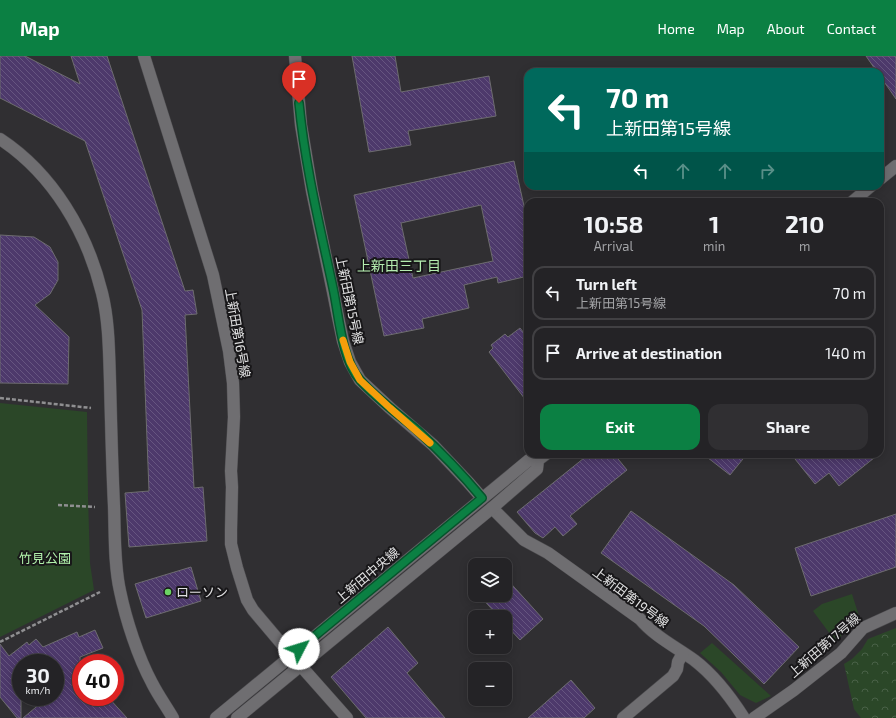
<!DOCTYPE html>
<html lang="en">
<head>
<meta charset="utf-8">
<style>
	body { margin:0; font-family:"Exo 2","Noto Sans JP",sans-serif; background:#302f32; color:#f1f3f6; height:100vh; display:flex; flex-direction:column; font-size:15px; white-space:nowrap }
	* { box-sizing:border-box; margin:0 }
	p { font-size:13px; color:#a3a4a7 }
	.icon { flex:none; width:22px; height:22px; fill:none; stroke:currentColor; stroke-width:2; stroke-linecap:round; stroke-linejoin:round }
	.map { position:relative; flex:1; overflow:hidden }
	.drawer { position:absolute; left:524px; top:142px; width:360px; height:260px; display:flex; flex-direction:column; background:#242326; border-radius:12px; box-shadow:0 2px 10px #0003,0 0 0 1px #414043 }
	.drawer>* { flex:none }
	.top-card { position:absolute; left:524px; top:12px; width:360px; height:122px; border-radius:12px; box-shadow:0 2px 10px #0003,0 0 0 1px #414043; background:#00695c; color:#fff; overflow:hidden }
	.buttons { position:absolute; left:468px; top:502px; display:grid; gap:8px }
	.buttons a { display:grid; place-items:center; width:44px; height:44px; border-radius:8px; background:#242326; box-shadow:0 2px 10px #0003,0 0 0 1px #414043; font-size:20px }
	.speed { position:absolute; left:12px; top:598px; display:flex; gap:8px; font-size:20px; font-weight:700; text-align:center }
	.speed>* { display:grid; place-content:center; width:52px; height:52px; border-radius:50%; background:#242326; box-shadow:0 2px 10px #0003,0 0 0 1px #414043; line-height:1 }
	.speed small { font-size:10px; font-weight:400 }
	.speed .limit { border:6px solid #d22; background:#fff; color:#111 }
	.pin { position:absolute; display:grid; place-items:center; width:34px; height:34px; color:#fff; margin:-41px -17px; border-radius:50% 50% 50% 0; rotate:-45deg; box-shadow:0 0 4px #0007 }
	.pin .icon { rotate:45deg }
	.me { position:absolute; width:44px; margin:-22px; rotate:50deg; stroke-linejoin:round; filter:drop-shadow(0 0 3px #0008) }
	.turn { display:flex; align-items:center; gap:14px; height:84px; padding:0 16px; font-size:18px }
	.turn .icon { width:52px; height:52px; stroke-width:2.5 }
	.turn b { display:block; font-size:28px; line-height:34px }
	.lanes { display:flex; align-items:center; height:38px; padding:0 16px; background:#0003; justify-content:center; gap:20px; direction:ltr }
	.lanes .off { opacity:.35 }
	.eta { display:flex; justify-content:space-evenly; align-items:center; height:68px; text-align:center }
	.eta b { font-size:24px; font-weight:700; line-height:28px }
	.primary-button { display:flex; gap:8px; margin-top:auto; padding:8px 16px }
	.primary-button a { flex:1; height:46px; border-radius:12px; background:#0b8043; color:#fff; font-size:16px; font-weight:700; line-height:46px; text-align:center }
	.primary-button a+a { background:#302f32; color:#f1f3f6 }
	ul { padding:0; list-style:none }
	li { display:flex; align-items:center; gap:12px; height:54px; margin:0 8px 6px; padding:0 8px; border:2px solid #414043; border-radius:12px }
	li div { flex:1 }
	li b { display:block; font-size:15px }
	li em { font-style:normal }
	header { display:flex; align-items:center; gap:24px; box-sizing:border-box; height:56px; padding:0 20px; background:#0b8043; color:#fff }
	header strong { font-size:19px }
	nav { display:flex; gap:22px; margin-inline-start:auto; font-size:14px }
	.map>svg:first-child { display:block }
	.green { fill:#2b4728 }
	.forest { fill:url(#forest-crowns) }
	.building { fill:url(#building-back-hatch); stroke:#6d6c6f; fill-rule:evenodd }
	.lines { fill:none; stroke-linecap:round; stroke-linejoin:round }
	.minor-casing { stroke:#4c4b4e; stroke-width:13 }
	.tertiary-casing { stroke:#4c4b4e; stroke-width:13 }
	.path { stroke:#8f8f91; stroke-width:2.5; stroke-dasharray:4 2; stroke-linecap:butt }
	.minor { stroke:#6f6e71; stroke-width:12 }
	.tertiary { stroke:#6f6e71; stroke-width:12 }
	.route-casing { stroke:#07532c; stroke-width:10 }
	.route { stroke:#0b8043; stroke-width:7 }
	.slow { stroke:#f59e0b; stroke-width:7 }
	.poi-dot { fill:#6bd363; stroke:#181719; stroke-width:1.5 }
	.labels { text-anchor:middle; dominant-baseline:central; stroke-width:4; stroke-linejoin:round; paint-order:stroke }
	.street-label { font-size:13px; fill:#e0e0e1; stroke:#181719 }
	.park-label { font-size:13px; fill:#b1f1ab; stroke:#181719 }
	.poi-label { font-size:13px; fill:#e0e0e1; stroke:#181719; text-anchor:start }
	.neighbourhood-label { font-size:14px; fill:#b4ecaf; stroke:#181719 }
</style>
</head>
<body>
<header>
<strong>Map</strong>
<nav><a>Home</a><a>Map</a><a>About</a><a>Contact</a></nav>
</header>
<div class="map">
<svg width="896" height="662" viewBox="0 0 896 662">
	<defs>
		<pattern id="forest-crowns" width="20" height="18" patternUnits="userSpaceOnUse"><rect width="20" height="18" fill="#2b4728"/><path d="M2 6a3 3 0 1 1 6 0M12 15a3 3 0 1 1 6 0" fill="none" stroke="#496147"/></pattern>
		<pattern id="building-back-hatch" width="6" height="6" patternUnits="userSpaceOnUse"><rect width="6" height="6" fill="#4d396b"/><path d="M-1 5l2 2M0 0l6 6M5-1l2 2" fill="none" stroke="#665580"/></pattern>
	</defs>
	<rect width="100%" height="100%" fill="#302f32"/>
	<g class="green">
		<path d="M0 347 87 356 88 441 90 507 94 534 0 581Z"/>
		<path d="M852 538 859 560 853 566 836 586 813 555 822 548Z"/>
		<path d="M712 587 771 640 756 647 740 639 721 616 700 597Z"/>
	</g>
	<path class="forest" d="M896 572V662H861L854 653 844 608 852 603 862 593 868 583Z"/>
	<g class="building">
		<path d="M0 0H25L80 28 71 0H107L185 235 193 234 197 258 185 259 194 432 203 431 207 485 129 491 125 437 149 435 142 254 85 85 0 42Z"/>
		<path d="M352 0H395L401 36 489 20 496 60 408 75 411 89 369 96Z"/>
		<path d="M866 0H896V43L880 20V16H877Z"/>
		<path d="M514 105 528 168V220L498 227 497 221 464 229 469 252 422 263 424 272 384 280 354 139ZM481 149 493 205 413 222 401 167Z"/>
		<path d="M0 179 34 181 50 191 58 206V224L50 238 35 249 69 281 68 328 0 327Z"/>
		<path d="M520 272 528 282V347L489 296 493 292 491 289 505 278 508 281Z"/>
		<path d="M589 398H614L627 414 570 460 577 468 563 480 555 471 543 482 535 477 517 456Z"/>
		<path d="M703 398H747L730 419Z"/>
		<path d="M791 398H879L839 430 829 417 815 428Z"/>
		<path d="M631 455 734 529 799 591 764 628 704 570 601 497Z"/>
		<path d="M896 458V511L811 540 795 492Z"/>
		<path d="M191 511 201 545 146 562 135 528Z"/>
		<path d="M505 521 543 563 520 584 505 568V561H499L479 539H505Z"/>
		<path d="M388 571 418 607 407 617 445 662H366L331 621Z"/>
		<path d="M95 574 103 592 80 601 81 641H108L127 662H23L48 641H55V607H21V662H17L0 641V588L9 600 27 586 29 589 36 583 43 591 77 576 79 581Z"/>
		<path d="M571 624 595 652 584 662H528Z"/>
	</g>
	<g class="lines">
		<defs>
			<g id="minor">
				<path d="M144 0 213 219 229 295 233 327 234 361 231 415 232 431 231 474V488L237 512 247 544 253 554 291 599"/>
				<path d="M295 0 301 69 312 135 333 236 338 261 343 285 350 306 360 324 390 352 433 389 468 426 482 442"/>
				<path d="M492 452 524 484 548 497 640 563C654 580 676 591 694 604 715 620 730 640 744 662"/>
				<path d="M300 609 347 662"/>
				<path d="M623 662 673 620 677 613 678 606 683 597"/>
				<path d="M754 662 794 634 841 597 863 572 896 557"/>
			</g>
			<g id="tertiary">
				<path d="M0 83C53 118 87 176 102 237 109 265 109 296 110 325 111 367 112 408 114 450 115 478 114 508 120 535 126 564 138 601 152 627 158 639 166 650 173 662"/>
				<path d="M880 123 896 110"/>
				<path d="M852 146 871 130"/>
				<path d="M216 662 529 404H538"/>
				<path d="M237 662 492 452 537 413 538 404 546 398"/>
			</g>
		</defs>
		<use href="#minor" class="minor-casing"/>
		<use href="#tertiary" class="tertiary-casing"/>
		<g class="path">
			<path d="M0 342 91 352"/>
			<path d="M58 449 95 451"/>
			<path d="M0 586 100 536"/>
		</g>
		<use href="#minor" class="minor"/>
		<use href="#tertiary" class="tertiary"/>
	</g>
	<g class="lines">
		<defs>
			<path id="route" d="M299 47C305 110 320 171 333 232 339 259 341 302 360 324 377 343 398 358 417 374 440 395 462 418 482 442L299 593"/>
		</defs>
		<use href="#route" class="route-casing"/>
		<use href="#route" class="route"/>
		<path class="slow" d="M343 284 350 306 360 324 390 352 430 387"/>
	</g>
	<circle class="poi-dot" cx="168" cy="536" r="4"/>
	<g class="labels">
		<g class="street-label">
			<text transform="translate(350 244) rotate(78)">上新田第15号線</text>
			<text transform="translate(238 277) rotate(80)">上新田第16号線</text>
			<text transform="translate(367 519) rotate(-40)">上新田中央線</text>
			<text transform="translate(631 541) rotate(37)">上新田第19号線</text>
			<text transform="translate(824 589) rotate(-41)">上新田第17号線</text>
		</g>
		<g class="park-label">
			<text x="45" y="502">竹見公園</text>
		</g>
		<g class="poi-label">
			<text x="176" y="536">ローソン</text>
		</g>
		<g class="neighbourhood-label">
			<text x="399" y="209">上新田三丁目</text>
		</g>
	</g>
</svg>
<div class="buttons">
<a><svg class="icon" aria-label="layers" viewBox="0 0 24 24"><path d="M12 4l9 5-9 5-9-5zM3 14l9 5 9-5"/></svg></a>
<a>+</a>
<a>−</a>
</div>
<div class="speed"><div>30<small>km/h</small></div><div class="limit">40</div></div>
<div class="pin" style="left:299px;top:47px;background:#d93025"><svg class="icon" aria-label="arrive" viewBox="0 0 24 24"><path d="M6 21V4h12l-3 4 3 4H6"/></svg></div>
<svg class="me" style="left:299px;top:593px" viewBox="-20 -20 40 40"><circle r="19" fill="#fff"/><path d="M0-13L10 11 0 6-10 11z" fill="#0b8043"/></svg>
<div class="top-card">
<div class="turn"><svg class="icon" aria-label="left" viewBox="0 0 24 24"><path d="M17 20v-9H6M10 6l-5 5 5 5"/></svg><div><b>70 m</b>上新田第15号線</div></div>
<div class="lanes"><svg class="icon" aria-label="left" viewBox="0 0 24 24"><path d="M17 20v-9H6M10 6l-5 5 5 5"/></svg><svg class="icon off" aria-label="ahead" viewBox="0 0 24 24"><path d="M12 20V5M6 11l6-6 6 6"/></svg><svg class="icon off" aria-label="ahead" viewBox="0 0 24 24"><path d="M12 20V5M6 11l6-6 6 6"/></svg><svg class="icon off" aria-label="right" viewBox="0 0 24 24"><path d="M7 20v-9h11M14 6l5 5-5 5"/></svg></div>
</div>
<section class="drawer">
<div class="eta">
<div><b>10:58</b><p>Arrival</p></div>
<div><b>1</b><p>min</p></div>
<div><b>210</b><p>m</p></div>
</div>
<ul>
<li><svg class="icon" aria-label="left" viewBox="0 0 24 24"><path d="M17 20v-9H6M10 6l-5 5 5 5"/></svg><div><b>Turn left</b><p>上新田第15号線</p></div><em>70 m</em></li>
<li><svg class="icon" aria-label="arrive" viewBox="0 0 24 24"><path d="M6 21V4h12l-3 4 3 4H6"/></svg><div><b>Arrive at destination</b></div><em>140 m</em></li>
</ul>
<div class="primary-button"><a>Exit</a><a>Share</a></div>
</section>
</div>
</body>
</html>
